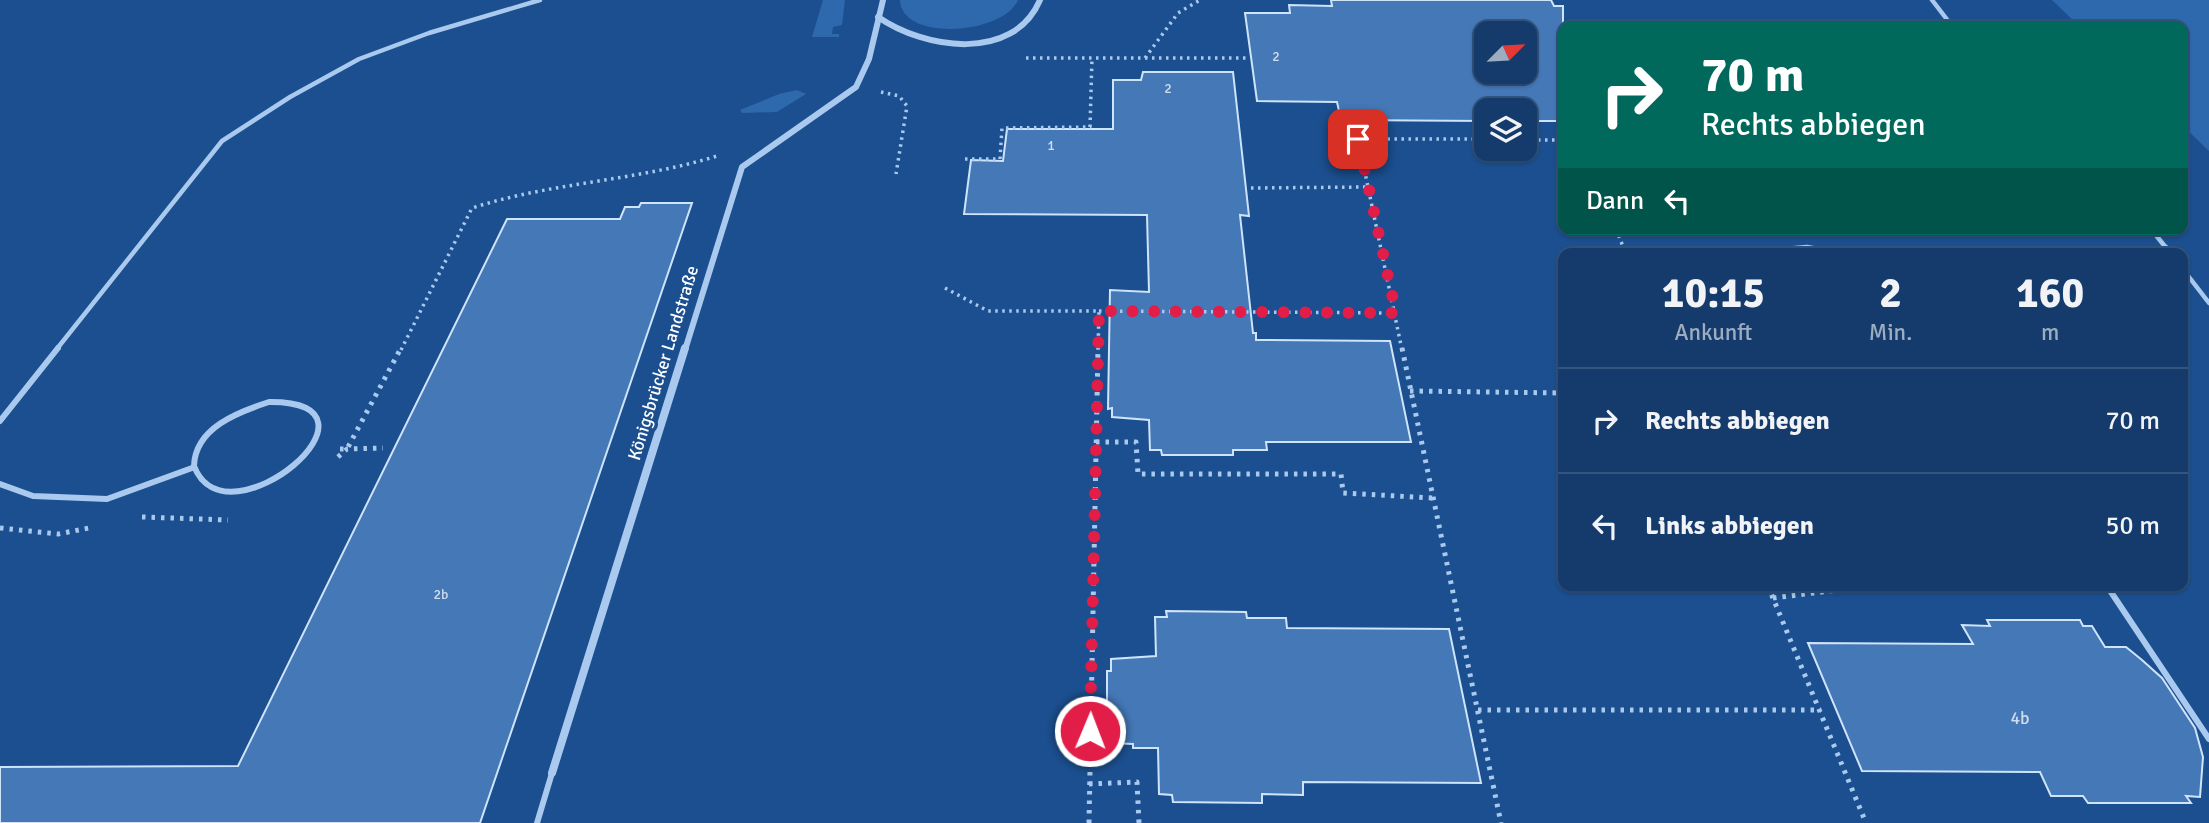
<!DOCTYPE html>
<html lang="de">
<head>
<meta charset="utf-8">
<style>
	body { margin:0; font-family:Signika,sans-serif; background:#1d4271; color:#f1f3f6; height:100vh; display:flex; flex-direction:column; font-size:26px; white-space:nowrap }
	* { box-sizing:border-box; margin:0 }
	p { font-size:23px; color:#9dadc1 }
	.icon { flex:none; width:38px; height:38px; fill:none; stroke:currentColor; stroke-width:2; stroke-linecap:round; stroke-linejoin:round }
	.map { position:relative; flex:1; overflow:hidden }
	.side { position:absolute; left:1558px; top:248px; width:630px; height:343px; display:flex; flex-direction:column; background:#143b6b; border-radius:14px; box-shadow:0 2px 5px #0004,0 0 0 2px #33557e }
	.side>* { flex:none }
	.hud { position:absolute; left:1558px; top:21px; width:630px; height:214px; border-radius:14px; box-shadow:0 2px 5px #0004,0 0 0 2px #33557e; background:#00695c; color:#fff; overflow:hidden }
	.needle { width:46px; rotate:66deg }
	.buttons { position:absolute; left:1474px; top:21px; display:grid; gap:14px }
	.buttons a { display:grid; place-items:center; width:63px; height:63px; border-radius:14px; background:#143b6b; box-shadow:0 2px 5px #0004,0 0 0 2px #33557e; font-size:35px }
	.pin { position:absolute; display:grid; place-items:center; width:60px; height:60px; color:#fff; margin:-30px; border-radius:14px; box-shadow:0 4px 10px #0006 }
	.me { position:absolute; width:77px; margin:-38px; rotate:1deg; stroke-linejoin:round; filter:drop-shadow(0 0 5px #0008) }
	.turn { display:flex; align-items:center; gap:24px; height:147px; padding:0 28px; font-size:32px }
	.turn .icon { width:91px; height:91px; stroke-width:2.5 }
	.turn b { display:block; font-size:49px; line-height:60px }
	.then { display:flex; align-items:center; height:66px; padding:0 28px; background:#0003; gap:14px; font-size:26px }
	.eta { display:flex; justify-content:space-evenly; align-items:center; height:119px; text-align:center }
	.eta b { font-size:42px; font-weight:700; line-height:49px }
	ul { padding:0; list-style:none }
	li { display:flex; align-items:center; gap:21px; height:105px; padding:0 28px; border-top:2px solid #33557e }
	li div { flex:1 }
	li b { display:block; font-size:26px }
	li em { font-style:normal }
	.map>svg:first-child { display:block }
	.green { fill:#2e69ad }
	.building { fill:#4478b7; stroke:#cfe3fa; stroke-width:2; fill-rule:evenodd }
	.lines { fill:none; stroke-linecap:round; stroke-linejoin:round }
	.path-far1 { stroke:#a9c9ee; stroke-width:3.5; stroke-dasharray:2.5 4.5; stroke-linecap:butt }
	.path { stroke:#a9c9ee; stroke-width:5; stroke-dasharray:3.5 6; stroke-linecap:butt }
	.service-far1 { stroke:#a9c9ee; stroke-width:4.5 }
	.service { stroke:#a9c9ee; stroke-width:6 }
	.minor-far1 { stroke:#a9c9ee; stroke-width:6 }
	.minor { stroke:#a9c9ee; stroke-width:8 }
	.route { stroke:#e11d48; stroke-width:12; stroke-dasharray:0 21.6 }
	.labels { text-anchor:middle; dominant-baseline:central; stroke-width:7; stroke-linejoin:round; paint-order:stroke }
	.number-label { font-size:14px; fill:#d0dded }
	.street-label { font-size:18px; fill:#fff; stroke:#1b4f8f }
	.near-number-label { font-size:18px; fill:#d0dded }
</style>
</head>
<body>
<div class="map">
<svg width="2209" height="823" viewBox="0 0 2209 823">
	<rect width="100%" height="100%" fill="#1b4f8f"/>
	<g class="green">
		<path d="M823 0H845L842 25 833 27 832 34H839V37H812Z"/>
		<path d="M900 0H1018C1003 35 901 42 900 0Z"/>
		<path d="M2052 0H2209V151L2182 125V26H2079Z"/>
		<path d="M797 90 806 94 777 112 742 113 740 110 779 94Z"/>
	</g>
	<g class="building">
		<path d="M1331 0H1551L1554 6H1563V121H1524V110H1486V121L1341 120 1337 102 1257 101 1245 13H1290L1289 5 1332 6ZM1486 33H1524V72H1486Z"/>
		<path d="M1143 72H1233L1249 216 1240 215 1253 333H1256V340L1390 341 1411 442H1266L1267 450H1233V455H1162L1161 450H1150L1149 420 1112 417V408L1108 409 1110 290 1149 292 1147 215 964 214 971 160 1003 161 1007 129H1113V80H1141Z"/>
		<path d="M641 203H692L480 823H0V767L238 766 507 219H620L625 207H639Z"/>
		<path d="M1166 611 1246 612 1247 618H1286L1287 628 1449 629 1481 783 1303 782V795L1262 794V803L1173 802 1172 795 1159 794 1158 748H1133V744L1111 743V731H1107V671H1111V659L1156 656 1155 617H1167Z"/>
		<path d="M1987 620H2080L2083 626H2092L2105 647H2126L2142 660 2162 678 2195 728 2203 757 2200 797 2186 796 2191 803H2088L2083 796H2051L2040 772 1862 771 1808 643 1973 644 1962 625 1990 626Z"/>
	</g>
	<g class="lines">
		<g class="path-far1">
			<path d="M1026 58H1248"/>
			<path d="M1145 58 1178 13 1200 0"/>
			<path d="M881 92 899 96 907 106 896 174"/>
			<path d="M1524 140H1563"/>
			<path d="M965 159H1000L1002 128 1090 127 1092 58"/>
			<path d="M1251 188 1369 187"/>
			<path d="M1616 229 1626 254"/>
			<path d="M945 288 988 311H1099L1098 350"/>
			<path d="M1099 311 1396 313"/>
			<path d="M401 350 472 208C552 182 637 181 717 156"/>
			<path d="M1402 350 1358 139H1486"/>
		</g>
		<g class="path">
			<path d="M1402 348 1501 823"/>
			<path d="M1410 391 1563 393"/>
			<path d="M1096 442H1136L1138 474H1341L1343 493 1433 498"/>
			<path d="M340 449H347L401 348"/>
			<path d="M338 457 347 449 383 448"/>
			<path d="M142 517 228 520"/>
			<path d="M0 528 58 534 89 528"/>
			<path d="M1768 586 1866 823"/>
			<path d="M1773 598 1870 586"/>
			<path d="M1478 710H1821"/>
			<path d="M1089 784 1137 782 1139 823"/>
			<path d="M1089 823 1098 348"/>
		</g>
		<g class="service-far1">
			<path d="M1932 0 1952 26"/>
			<path d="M2151 229 2171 254"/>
			<path d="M1727 254 1807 247 1846 254"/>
			<path d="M2155 254 2166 247"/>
			<path d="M2182 268 2209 303"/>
			<path d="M56 350 222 141 290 97 359 59 429 33 540 0"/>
		</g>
		<g class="service">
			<path d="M269 402C403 401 226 550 194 466 195 428 238 412 269 402Z"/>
			<path d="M0 421 58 348"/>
			<path d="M0 484 33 496 107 499 192 468"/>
			<path d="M2107 586 2209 739"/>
			<path d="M537 823 552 773"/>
		</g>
		<g class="minor-far1">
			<path d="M878 17C924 49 1013 63 1040 0"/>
			<path d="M685 350 742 167 856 87 869 59 883 0"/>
		</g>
		<path class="minor" d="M552 773 685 348"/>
	</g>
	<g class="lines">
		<path class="route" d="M1090 731 1099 311 1396 313 1358 139"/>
	</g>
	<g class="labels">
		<g class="number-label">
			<text x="1276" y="56">2</text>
			<text x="1168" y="88">2</text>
			<text x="1051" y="145">1</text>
			<text x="441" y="594">2b</text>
		</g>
		<g class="street-label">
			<text transform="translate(663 363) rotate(-73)">Königsbrücker Landstraße</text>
		</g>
		<g class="near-number-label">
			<text x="2020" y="718">4b</text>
		</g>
	</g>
</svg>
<div class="buttons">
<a><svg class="needle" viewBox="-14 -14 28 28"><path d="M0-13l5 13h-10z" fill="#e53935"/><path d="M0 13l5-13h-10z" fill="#9dadc1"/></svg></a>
<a><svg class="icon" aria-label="layers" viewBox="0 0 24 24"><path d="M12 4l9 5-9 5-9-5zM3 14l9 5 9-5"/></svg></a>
</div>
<div class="pin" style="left:1358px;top:139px;background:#d93025"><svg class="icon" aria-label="arrive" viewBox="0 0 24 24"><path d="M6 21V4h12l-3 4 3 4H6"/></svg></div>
<svg class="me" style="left:1090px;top:731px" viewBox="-20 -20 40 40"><circle r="17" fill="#e11d48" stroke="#fff" stroke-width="3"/><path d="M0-11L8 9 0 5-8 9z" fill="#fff"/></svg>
<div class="hud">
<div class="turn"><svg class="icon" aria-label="right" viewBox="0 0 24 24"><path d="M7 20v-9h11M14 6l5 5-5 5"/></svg><div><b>70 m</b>Rechts abbiegen</div></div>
<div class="then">Dann<svg class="icon" aria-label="left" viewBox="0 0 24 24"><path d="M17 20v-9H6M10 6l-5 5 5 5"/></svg></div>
</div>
<section class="side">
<div class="eta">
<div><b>10:15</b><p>Ankunft</p></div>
<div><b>2</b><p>Min.</p></div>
<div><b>160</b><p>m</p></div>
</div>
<ul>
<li><svg class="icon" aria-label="right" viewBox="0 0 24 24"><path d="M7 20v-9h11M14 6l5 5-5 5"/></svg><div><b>Rechts abbiegen</b></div><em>70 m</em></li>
<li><svg class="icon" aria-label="left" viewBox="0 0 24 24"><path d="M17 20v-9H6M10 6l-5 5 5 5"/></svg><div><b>Links abbiegen</b></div><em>50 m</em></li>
</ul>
</section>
</div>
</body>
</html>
